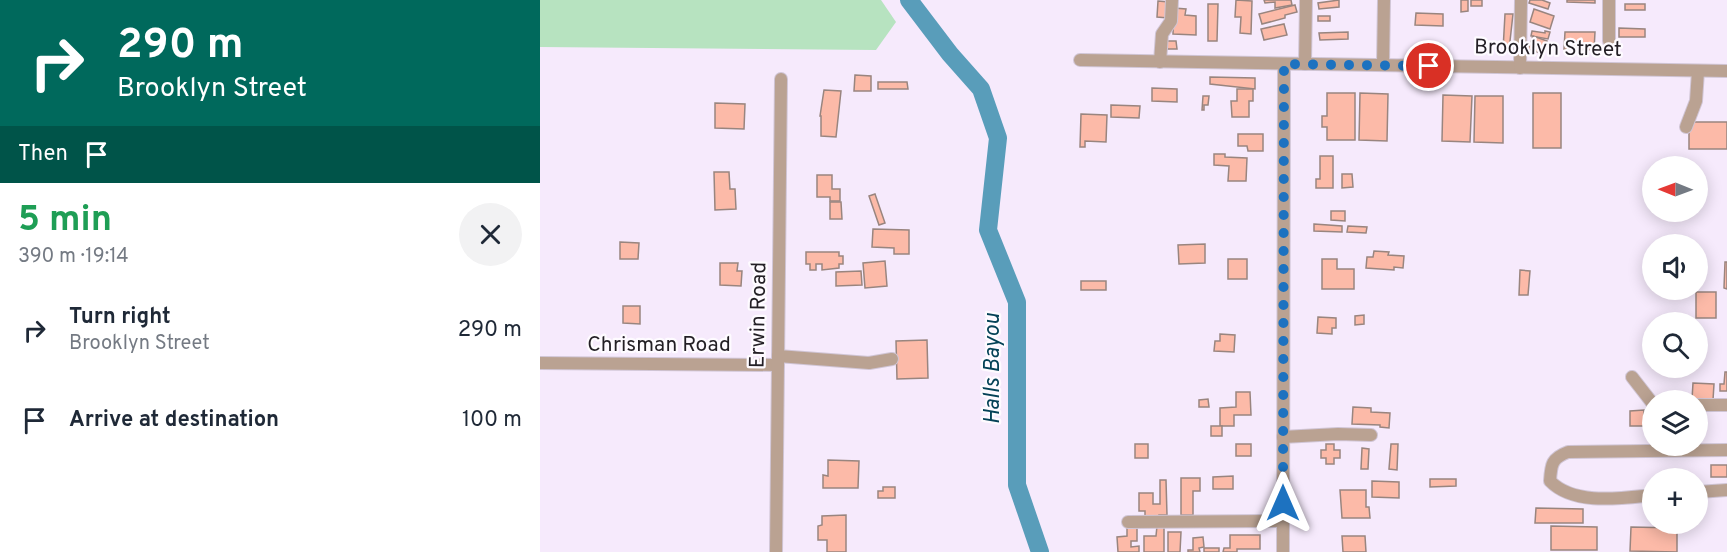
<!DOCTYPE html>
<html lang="en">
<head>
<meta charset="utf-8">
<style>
	body { margin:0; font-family:Overpass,sans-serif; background:#f2f2f3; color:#1f2937; height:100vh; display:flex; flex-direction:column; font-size:22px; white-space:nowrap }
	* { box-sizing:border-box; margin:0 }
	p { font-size:20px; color:#747a83 }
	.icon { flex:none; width:33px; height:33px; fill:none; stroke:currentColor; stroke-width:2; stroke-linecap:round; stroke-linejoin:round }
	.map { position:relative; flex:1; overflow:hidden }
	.drawer { display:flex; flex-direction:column; background:#fff; width:540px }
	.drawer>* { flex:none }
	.top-card { background:#00695c; color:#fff; overflow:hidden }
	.needle { width:39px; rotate:271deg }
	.tools { position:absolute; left:1102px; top:156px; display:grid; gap:12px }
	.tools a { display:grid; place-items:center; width:66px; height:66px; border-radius:50%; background:#fff; box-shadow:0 3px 15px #0003; font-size:30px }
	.pin { position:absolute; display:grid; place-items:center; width:51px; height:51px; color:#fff; margin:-26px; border:3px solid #fff; border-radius:50%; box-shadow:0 2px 6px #0007 }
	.me { position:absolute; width:66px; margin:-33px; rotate:0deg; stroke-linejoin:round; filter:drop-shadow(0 0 4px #0008) }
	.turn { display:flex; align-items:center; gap:21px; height:126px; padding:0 18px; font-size:27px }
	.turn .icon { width:78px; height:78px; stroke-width:2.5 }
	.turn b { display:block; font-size:42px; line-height:51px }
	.then { display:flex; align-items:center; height:57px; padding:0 18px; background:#0003; gap:12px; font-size:22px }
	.round { display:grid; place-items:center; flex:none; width:63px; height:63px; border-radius:32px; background:#f2f2f3 }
	.overview { display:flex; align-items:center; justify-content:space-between; height:102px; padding:0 18px }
	h1 { font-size:36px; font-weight:700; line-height:45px; color:#1e9e55 }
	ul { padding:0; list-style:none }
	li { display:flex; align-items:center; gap:18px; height:90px; padding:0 18px }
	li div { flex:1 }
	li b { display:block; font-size:22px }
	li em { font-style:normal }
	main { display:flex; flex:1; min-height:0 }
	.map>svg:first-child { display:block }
	.green { fill:#b7e3c0 }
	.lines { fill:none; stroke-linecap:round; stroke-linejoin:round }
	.river { stroke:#599dba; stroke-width:18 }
	.building { fill:#fcbaa8; stroke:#99857f; stroke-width:1.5 }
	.minor-casing { stroke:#d0c5d5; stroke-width:14 }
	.minor { stroke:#baa292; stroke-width:12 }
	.route { stroke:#1d72c0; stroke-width:10; stroke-dasharray:0 18 }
	.labels { text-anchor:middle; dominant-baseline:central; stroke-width:4.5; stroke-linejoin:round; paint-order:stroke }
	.street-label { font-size:21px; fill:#231f25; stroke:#fefbff }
	.water-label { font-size:22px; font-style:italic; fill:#054257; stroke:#fefbff }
</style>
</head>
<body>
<main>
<section class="drawer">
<div class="top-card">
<div class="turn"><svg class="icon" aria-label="right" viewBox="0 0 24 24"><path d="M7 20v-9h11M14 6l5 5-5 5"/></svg><div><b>290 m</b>Brooklyn Street</div></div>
<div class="then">Then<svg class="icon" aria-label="arrive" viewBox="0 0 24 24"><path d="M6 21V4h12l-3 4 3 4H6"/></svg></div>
</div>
<div class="overview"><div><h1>5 min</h1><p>390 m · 19:14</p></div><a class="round"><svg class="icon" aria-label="close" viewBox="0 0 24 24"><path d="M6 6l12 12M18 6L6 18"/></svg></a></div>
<ul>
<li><svg class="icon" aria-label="right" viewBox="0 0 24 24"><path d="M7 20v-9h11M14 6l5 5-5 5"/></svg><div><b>Turn right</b><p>Brooklyn Street</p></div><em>290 m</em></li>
<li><svg class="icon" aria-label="arrive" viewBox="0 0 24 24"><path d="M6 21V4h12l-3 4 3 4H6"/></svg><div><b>Arrive at destination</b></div><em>100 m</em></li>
</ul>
</section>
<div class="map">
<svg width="1187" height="552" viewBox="0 0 1187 552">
	<rect width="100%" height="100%" fill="#f6eafc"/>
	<path class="green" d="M0 0H341L356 22 336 50 0 47Z"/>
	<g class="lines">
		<path class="river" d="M369 0 410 54 441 89 458 138 448 230 477 302V485L500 552"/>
	</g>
	<g class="building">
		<path d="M696 0 712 1 711 34 700 33 701 17H695Z"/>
		<path d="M724 0H751L752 5 735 8V2L725 3Z"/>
		<path d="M799 0V7L779 9 778 3Z"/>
		<path d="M921 0H928V11L921 12Z"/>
		<rect x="931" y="0" width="11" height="6"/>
		<path d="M990 0H1002L1010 3 1008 9 989 3Z"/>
		<path d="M1027 0H1055V3L1027 2Z"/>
		<path d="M618 1 629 2 628 18 617 17Z"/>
		<path d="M668 4H678L677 41H668Z"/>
		<rect x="1085" y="4" width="20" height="6"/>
		<path d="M755 5 757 12 745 15V18L722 24 719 14Z"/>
		<path d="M634 8 646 9 645 15 656 16V35L633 34Z"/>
		<path d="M994 9 1014 16 1010 29 990 22Z"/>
		<path d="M876 13 903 14V26L875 25Z"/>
		<path d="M965 14H973L969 50H963Z"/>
		<rect x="778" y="16" width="12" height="5"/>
		<path d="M744 24 747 35 724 40 721 29Z"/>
		<path d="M1079 28 1105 29V37H1079Z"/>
		<path d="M992 31 1005 33V31L1010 32 1008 39 991 36Z"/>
		<path d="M808 32V39L780 40 779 33Z"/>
		<path d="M1025 32H1055L1054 50 1024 49Z"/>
		<path d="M993 36 1007 41 1003 54 988 49Z"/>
		<path d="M627 41H636L637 49H627Z"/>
		<path d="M315 75 331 76V91H314Z"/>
		<path d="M670 77 715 78V89L670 84Z"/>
		<path d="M338 82H367L368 89H338Z"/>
		<path d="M612 88 637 89V102L612 101Z"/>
		<path d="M697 89H713V101H709V117H692L691 101H697Z"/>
		<path d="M284 90 301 91 296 137 281 136V116H280Z"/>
		<path d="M787 93H815V140H787V127H782V116H787Z"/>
		<path d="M820 93 848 94 847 141 819 140Z"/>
		<rect x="993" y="93" width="28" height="55"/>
		<path d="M903 95 932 96 930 142 902 141Z"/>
		<path d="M663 96H669L668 105H664V110H662Z"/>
		<path d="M935 96H963V143L934 142Z"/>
		<path d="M175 103 205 104 204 129 175 128Z"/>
		<path d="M571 105 600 106 599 118 571 117Z"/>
		<path d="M541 114 567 115 566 142 545 141V147H540Z"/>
		<rect x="1149" y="122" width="38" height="27"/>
		<path d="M698 134H723V151H708L707 146H698Z"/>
		<path d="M674 154H685V157L707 158 706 181H688L689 166 674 165Z"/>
		<path d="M780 156H793V188H776V179H780Z"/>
		<path d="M174 172H189L190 189H195L196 209 175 210Z"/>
		<path d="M802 174H812L813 187 802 188Z"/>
		<path d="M277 175H292V189H300V201H290V197H277Z"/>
		<path d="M335 194 345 223 339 225 329 196Z"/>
		<path d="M290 202H301L302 219H290Z"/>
		<path d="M791 211H805V221L791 220Z"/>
		<path d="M774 224 802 226V232L774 231Z"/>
		<path d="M808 226 827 227 826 233 807 232Z"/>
		<path d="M333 229 369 230V254H354V248L332 247Z"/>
		<path d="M80 242 99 243 98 259H80Z"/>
		<path d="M665 244V263L639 264 638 245Z"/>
		<path d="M834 251 849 252 848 255 864 256 863 268 854 267V270L826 268 827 257H833Z"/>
		<path d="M266 252H299V256H303V264H299V268L282 270V264H276V270H270V264H266Z"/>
		<rect x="688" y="259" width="19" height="20"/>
		<path d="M782 259H797V269H814V289H782Z"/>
		<path d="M345 261 347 286 325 288 323 263Z"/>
		<path d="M1185 262H1187V289L1184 288Z"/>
		<path d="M180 263H198L197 271H202L201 286 180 285Z"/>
		<path d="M980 270 990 271 988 295H979Z"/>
		<path d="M321 271 322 285 296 286V272Z"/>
		<rect x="541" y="281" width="25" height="9"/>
		<rect x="1156" y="292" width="20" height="26"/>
		<path d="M83 306H100V324L83 323Z"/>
		<path d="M824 315V324L815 325V316Z"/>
		<path d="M778 317 796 318V328H792V334L777 333Z"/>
		<path d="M680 334 695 335 694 352 674 351 675 341H680Z"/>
		<path d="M387 340 388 378 357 379 356 341Z"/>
		<path d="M1185 372H1187V391H1180V384H1184Z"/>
		<path d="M1153 383 1174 384 1173 400 1152 399Z"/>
		<path d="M696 392H710L711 415H694V426H680V408L696 407Z"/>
		<path d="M668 399 669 407H659V400Z"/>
		<path d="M813 407 831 408V412L850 413 849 428 840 427V425L812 424Z"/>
		<path d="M1104 410V426H1090V411Z"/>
		<rect x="671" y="426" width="11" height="10"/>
		<rect x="595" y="444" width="13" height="14"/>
		<rect x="696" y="444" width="15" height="12"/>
		<path d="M786 444H794V450H800V458H794V464H786V458H781V450H786Z"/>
		<path d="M851 444H858L857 470 849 469Z"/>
		<path d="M822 448 829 449 828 469H821Z"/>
		<path d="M288 460 319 461 318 488H283V475L288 476Z"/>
		<rect x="1171" y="465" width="16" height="12"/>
		<path d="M693 476V489H673V477Z"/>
		<path d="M641 478H660V491H653V515H641Z"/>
		<path d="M890 479H916V486L890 487Z"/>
		<path d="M620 480H626L627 515H619V519H605V511H599V493H613V504H620Z"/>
		<path d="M832 481 859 482V498L832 497Z"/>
		<path d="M343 487H355V498H338V491H343Z"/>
		<path d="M800 490H826V507H829L830 518H802Z"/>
		<path d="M996 508 1043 509V523H995Z"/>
		<path d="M306 515V552H287V540H278V526L282 525V516Z"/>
		<path d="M617 526H624V552H604V536H616Z"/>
		<path d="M1011 526 1057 527V550H1011Z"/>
		<path d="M1091 527 1137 528V552L1090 551Z"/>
		<path d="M587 528H597V541H591V547L599 546V552H578L577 537 587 536Z"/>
		<path d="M628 532H641L640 552H628Z"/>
		<path d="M690 535H720V549H697V552H683L684 548H690Z"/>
		<path d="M802 536H825L826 552H803Z"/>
		<path d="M663 537 664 547 659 548 660 552H648V550H653V538Z"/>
		<rect x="664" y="548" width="15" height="4"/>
	</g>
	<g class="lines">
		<defs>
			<g id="minor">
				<path d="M1069 41V0"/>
				<path d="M540 60 1187 71"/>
				<path d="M620 62 622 34 631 21 632 0"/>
				<path d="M765 64 766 0"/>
				<path d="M843 65 844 0"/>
				<path d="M980 68 981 0"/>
				<path d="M1146 127 1156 101 1158 71"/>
				<path d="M238 356 329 363 352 359"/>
				<path d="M0 363 238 365"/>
				<path d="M1092 377 1113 404"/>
				<path d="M1158 405H1187"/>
				<path d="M743 437 798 434 831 435"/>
				<path d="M1158 492 1187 490"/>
				<path d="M1113 495C1082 498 1034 506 1010 481 1011 464 1012 458 1028 452L1187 450"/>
				<path d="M588 522 743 521"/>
				<path d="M236 552 241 79"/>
				<path d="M743 552 744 64"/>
			</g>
		</defs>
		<use href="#minor" class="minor-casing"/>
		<use href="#minor" class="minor"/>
	</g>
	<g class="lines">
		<path class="route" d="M743 503 744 64 889 66"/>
	</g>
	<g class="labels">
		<g class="street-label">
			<text transform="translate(1008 49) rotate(1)">Brooklyn Street</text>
			<text transform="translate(219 315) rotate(-89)">Erwin Road</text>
			<text x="119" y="345">Chrisman Road</text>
		</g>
		<g class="water-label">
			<text transform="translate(453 369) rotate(-90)">Halls Bayou</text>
		</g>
	</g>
</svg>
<div class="tools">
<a><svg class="needle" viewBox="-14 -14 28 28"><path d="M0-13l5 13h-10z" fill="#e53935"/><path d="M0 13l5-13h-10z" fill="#747a83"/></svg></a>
<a><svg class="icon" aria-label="sound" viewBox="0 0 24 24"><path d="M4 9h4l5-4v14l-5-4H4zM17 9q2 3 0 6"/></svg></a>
<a><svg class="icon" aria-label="search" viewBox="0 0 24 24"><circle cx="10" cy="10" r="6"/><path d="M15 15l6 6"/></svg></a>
<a><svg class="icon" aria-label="layers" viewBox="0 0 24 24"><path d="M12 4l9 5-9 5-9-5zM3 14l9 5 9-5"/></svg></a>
<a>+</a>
</div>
<div class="pin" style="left:889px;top:66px;background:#d93025"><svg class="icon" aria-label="arrive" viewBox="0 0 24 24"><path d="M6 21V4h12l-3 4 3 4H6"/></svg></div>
<svg class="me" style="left:743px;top:503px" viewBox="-20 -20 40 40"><path d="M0-17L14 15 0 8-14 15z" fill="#1d72c0" stroke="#fff" stroke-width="4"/></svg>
</div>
</main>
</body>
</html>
